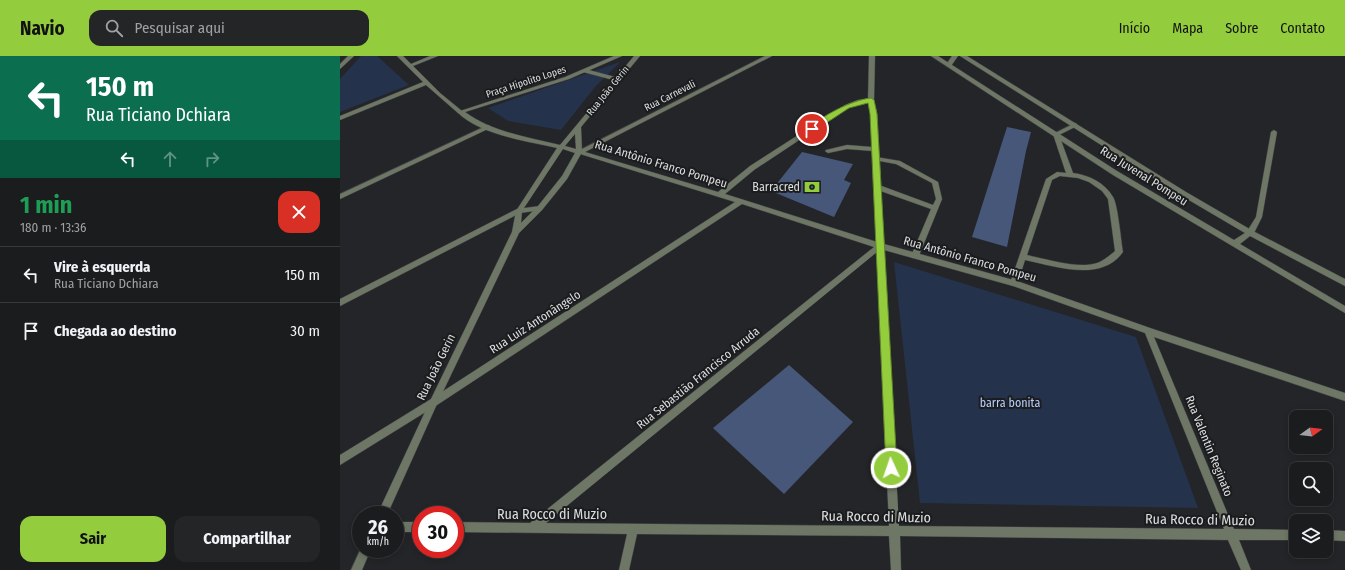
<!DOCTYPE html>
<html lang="pt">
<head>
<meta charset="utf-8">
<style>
	body { margin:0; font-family:"Fira Sans Condensed",sans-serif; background:#242527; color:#f1f3f6; height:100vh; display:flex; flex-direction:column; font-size:15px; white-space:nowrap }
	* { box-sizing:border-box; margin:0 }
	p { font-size:13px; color:#a0a1a4 }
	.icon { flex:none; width:22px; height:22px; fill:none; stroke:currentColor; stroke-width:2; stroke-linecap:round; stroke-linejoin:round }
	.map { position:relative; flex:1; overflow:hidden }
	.details { display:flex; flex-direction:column; background:#1b1c1e; width:340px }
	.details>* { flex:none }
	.top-card { background:#0b6e4f; color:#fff; overflow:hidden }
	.needle { width:26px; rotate:75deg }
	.controls { position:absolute; left:949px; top:354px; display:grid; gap:8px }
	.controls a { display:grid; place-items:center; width:44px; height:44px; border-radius:8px; background:#1b1c1e; box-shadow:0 2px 6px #0003,0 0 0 1px #393a3c; font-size:20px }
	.speed { position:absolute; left:12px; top:450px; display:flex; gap:8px; font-size:20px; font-weight:700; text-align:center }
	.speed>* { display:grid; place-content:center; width:52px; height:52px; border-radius:50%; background:#1b1c1e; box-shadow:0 2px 6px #0003,0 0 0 1px #393a3c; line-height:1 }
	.speed small { font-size:10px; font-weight:400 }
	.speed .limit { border:6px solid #d22; background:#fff; color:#111 }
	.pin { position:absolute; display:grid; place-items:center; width:34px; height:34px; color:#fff; margin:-17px; border:2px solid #fff; border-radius:50%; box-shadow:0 1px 4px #0007 }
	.me { position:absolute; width:44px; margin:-22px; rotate:357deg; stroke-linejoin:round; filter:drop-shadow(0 0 3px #0008) }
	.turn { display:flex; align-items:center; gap:14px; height:84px; padding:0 20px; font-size:18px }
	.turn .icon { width:52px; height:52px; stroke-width:2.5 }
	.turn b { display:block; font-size:28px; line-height:34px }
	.lanes { display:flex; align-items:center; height:38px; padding:0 20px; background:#0003; justify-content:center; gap:20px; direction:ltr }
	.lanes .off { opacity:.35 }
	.round { display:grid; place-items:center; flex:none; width:42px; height:42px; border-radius:12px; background:#242527 }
	.summary { display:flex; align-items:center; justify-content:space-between; height:68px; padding:0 20px }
	h1 { font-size:24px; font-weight:700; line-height:30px; color:#1e9e55 }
	.button { display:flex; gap:8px; margin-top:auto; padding:8px 20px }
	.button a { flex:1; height:46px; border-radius:12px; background:#93cc3d; color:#111; font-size:16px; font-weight:700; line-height:46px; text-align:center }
	.button a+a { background:#242527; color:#f1f3f6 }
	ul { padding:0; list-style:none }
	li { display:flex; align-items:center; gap:12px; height:56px; padding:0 20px; border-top:1px solid #393a3c }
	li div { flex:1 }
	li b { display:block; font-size:15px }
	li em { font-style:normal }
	header { display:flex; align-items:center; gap:24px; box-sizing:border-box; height:56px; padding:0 20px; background:#93cc3d; color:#111 }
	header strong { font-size:19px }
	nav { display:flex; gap:22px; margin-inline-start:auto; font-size:14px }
	.search { width:280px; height:36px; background:#242527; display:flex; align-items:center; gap:10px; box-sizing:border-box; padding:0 14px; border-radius:12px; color:#a0a1a4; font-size:15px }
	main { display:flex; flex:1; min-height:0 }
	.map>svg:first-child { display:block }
	.green { fill:#25324c }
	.building { fill:#475779 }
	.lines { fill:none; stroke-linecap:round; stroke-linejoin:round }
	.service-casing { stroke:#424345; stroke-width:1 }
	.minor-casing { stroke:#424345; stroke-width:1 }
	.tertiary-casing { stroke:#424345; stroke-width:1 }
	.service { fill:#6e7665; fill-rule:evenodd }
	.minor { fill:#6e7665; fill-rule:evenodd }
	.tertiary { fill:#6e7665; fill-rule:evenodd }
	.route { fill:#93cc3d; stroke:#608528 }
	.labels { text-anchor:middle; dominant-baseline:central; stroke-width:4; stroke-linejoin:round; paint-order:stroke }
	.far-street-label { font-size:10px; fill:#dddee0; stroke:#1b1c1e }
	.street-label { font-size:12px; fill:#dddee0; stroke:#1b1c1e }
	.poi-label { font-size:12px; fill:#dddee0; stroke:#1b1c1e; text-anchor:end }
	.park-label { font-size:12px; fill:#b6cefe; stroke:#1b1c1e }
	.near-street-label { font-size:14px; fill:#dddee0; stroke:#1b1c1e }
</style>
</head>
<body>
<header>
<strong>Navio</strong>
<div class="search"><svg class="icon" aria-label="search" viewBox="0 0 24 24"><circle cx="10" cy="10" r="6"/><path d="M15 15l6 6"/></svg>Pesquisar aqui</div>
<nav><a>Início</a><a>Mapa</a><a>Sobre</a><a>Contato</a></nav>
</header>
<main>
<section class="details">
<div class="top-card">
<div class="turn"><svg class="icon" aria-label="left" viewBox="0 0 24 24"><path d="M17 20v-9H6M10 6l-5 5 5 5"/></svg><div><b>150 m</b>Rua Ticiano Dchiara</div></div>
<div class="lanes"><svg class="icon" aria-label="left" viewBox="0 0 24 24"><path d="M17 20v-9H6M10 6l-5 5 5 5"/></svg><svg class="icon off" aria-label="ahead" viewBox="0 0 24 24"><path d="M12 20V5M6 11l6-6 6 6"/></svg><svg class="icon off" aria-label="right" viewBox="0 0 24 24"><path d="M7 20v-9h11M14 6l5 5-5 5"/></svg></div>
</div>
<div class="summary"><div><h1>1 min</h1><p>180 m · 13:36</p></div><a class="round" style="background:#d93025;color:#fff"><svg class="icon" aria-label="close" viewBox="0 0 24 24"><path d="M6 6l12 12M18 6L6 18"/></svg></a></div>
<ul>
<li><svg class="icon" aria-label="left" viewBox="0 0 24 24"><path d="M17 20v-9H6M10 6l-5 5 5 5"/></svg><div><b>Vire à esquerda</b><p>Rua Ticiano Dchiara</p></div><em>150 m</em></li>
<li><svg class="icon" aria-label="arrive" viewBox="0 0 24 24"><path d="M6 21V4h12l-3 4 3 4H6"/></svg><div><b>Chegada ao destino</b></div><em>30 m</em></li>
</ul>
<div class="button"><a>Sair</a><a>Compartilhar</a></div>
</section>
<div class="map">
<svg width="1005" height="514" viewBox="0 0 1005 514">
	<rect width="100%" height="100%" fill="#242528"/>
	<g class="green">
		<path d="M21 0H37L69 29 0 56V23Z"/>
		<path d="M280 6 255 31 221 74 168 65 148 52Z"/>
		<path d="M554 206 796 281 858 452 580 447Z"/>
	</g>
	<g class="building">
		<path d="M667 71 691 76 686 95 667 191 632 181Z"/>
		<path d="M462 96 513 108 504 124 511 127 494 161 431 135Z"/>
		<path d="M449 309 513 366 444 438 373 372Z"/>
	</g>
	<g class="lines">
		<defs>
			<g id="service">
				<path d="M245 13 279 22 280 23 277 25 243 16 242 15Z"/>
				<path d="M735 67 737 68V70L719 79 733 117C749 119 765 127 773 141 778 149 781 185 783 196 761 227 715 210 685 204L677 229H671L670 227 706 123 717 116 726 117 713 78ZM720 120 738 122 749 126 762 135 768 143 775 195C769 200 761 207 753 208 736 212 705 203 687 199L712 124Z"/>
				<path d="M934 74 937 76 922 161 913 179 910 180 906 177 916 161 931 76Z"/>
				<path d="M536 101 560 105 598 126 602 143 578 202H572L571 200 591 153 535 133 534 131 537 129H539L593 149 596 143 592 127 556 108 534 104V102Z"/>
			</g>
			<g id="minor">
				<path d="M8 0H14L0 13V8Z"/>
				<path d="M57 0H63L71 8 90 0H98L73 10 100 37 122 55V57H118L86 29 0 64V60L83 26Z"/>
				<path d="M425 0H432L245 96 378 136 410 110 505 49 518 44 528 43 529 0H535L534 44 537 58 544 188 677 225 810 272 1005 337V345L814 281 894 473 956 474V484H899L911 514H901L888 484 560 480 561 514H551L549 480 297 478 289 514H279L287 478 115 476V466L190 467 534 191 402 148 97 349 0 409V399L91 343 395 146 237 97 236 96ZM529 46 531 58 532 91 507 89 486 94 485 95 488 97 507 93 533 95 537 186 385 138 414 114 509 51 521 47ZM544 194 673 230 805 277 884 473 559 470ZM537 196 549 470 206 467Z"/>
				<path d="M612 0H618L611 10H607L606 9Z"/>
				<path d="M148 69 150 70V72L0 143V138Z"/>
				<path d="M200 150H202L203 152 202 154 180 157 0 250V243L177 153Z"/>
				<rect x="55" y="466" width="26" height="10"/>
				<path d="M986 474 1005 475V485L986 484Z"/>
			</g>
			<g id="tertiary">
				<path d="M274 0H282L229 23 125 56C152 76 187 81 220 89L294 0H300L241 71 242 96 227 123 202 154 179 177 97 348 47 459H37L91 343 172 176 176 155 217 92C187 85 140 79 117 56L225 21ZM235 78 236 93 225 90ZM223 93 235 97 222 120 198 150 181 167 182 155Z"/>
				<path d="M591 0H598L777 115 894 184 905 177 842 140 620 0H627L846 136 913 175 1005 223V230L910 180 900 188 1005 250V257L773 119Z"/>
				<path d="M21 492 31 493 22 514H11Z"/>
			</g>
		</defs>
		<use href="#service" class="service-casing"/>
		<use href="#minor" class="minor-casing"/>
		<use href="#tertiary" class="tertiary-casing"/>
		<use href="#service" class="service"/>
		<use href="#minor" class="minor"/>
		<use href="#tertiary" class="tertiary"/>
	</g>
	<path class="route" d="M531 42 534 44 537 58 557 412 555 415 551 417 547 415 546 412 530 58 528 47 509 52 474 75 472 76 468 73C481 60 512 44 531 42Z"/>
	<defs>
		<symbol id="bank-bare" viewBox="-9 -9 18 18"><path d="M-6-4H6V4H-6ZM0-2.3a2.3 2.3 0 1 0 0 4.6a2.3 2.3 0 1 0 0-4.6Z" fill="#93cc3d" stroke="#1b1c1e" stroke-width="2.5" paint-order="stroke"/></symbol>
	</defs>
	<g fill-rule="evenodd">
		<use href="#bank-bare" x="461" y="120" width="22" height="22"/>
	</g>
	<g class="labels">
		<g class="far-street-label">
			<text transform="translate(186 26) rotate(-18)">Praça Hipolito Lopes</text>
			<text transform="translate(268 35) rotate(-51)">Rua João Gerin</text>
			<text transform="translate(330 40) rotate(-27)">Rua Carnevali</text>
		</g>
		<g class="street-label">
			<text transform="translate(321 108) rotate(17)">Rua Antônio Franco Pompeu</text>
			<text transform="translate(804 120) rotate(32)">Rua Juvenal Pompeu</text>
			<text transform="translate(630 203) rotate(16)">Rua Antônio Franco Pompeu</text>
			<text transform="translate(195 266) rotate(-33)">Rua Luiz Antonângelo</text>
			<text transform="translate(96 311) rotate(-64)">Rua João Gerin</text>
			<text transform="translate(358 322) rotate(-39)">Rua Sebastião Francisco Arruda</text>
			<text transform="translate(869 390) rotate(68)">Rua Valentin Reginato</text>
		</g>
		<g class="poi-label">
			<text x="460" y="131">Barracred</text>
		</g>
		<g class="park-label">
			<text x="670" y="347">barra bonita</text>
		</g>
		<g class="near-street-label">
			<text x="212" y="458">Rua Rocco di Muzio</text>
			<text transform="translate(536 461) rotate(1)">Rua Rocco di Muzio</text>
			<text transform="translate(860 464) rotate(1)">Rua Rocco di Muzio</text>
		</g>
	</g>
</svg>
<div class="controls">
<a><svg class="needle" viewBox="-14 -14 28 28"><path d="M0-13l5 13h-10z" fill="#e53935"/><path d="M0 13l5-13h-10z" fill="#a0a1a4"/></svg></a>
<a><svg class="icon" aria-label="search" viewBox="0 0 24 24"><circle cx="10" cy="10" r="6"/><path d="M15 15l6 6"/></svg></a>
<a><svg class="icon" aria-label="layers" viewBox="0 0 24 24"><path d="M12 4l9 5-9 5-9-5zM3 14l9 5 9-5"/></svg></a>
</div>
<div class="speed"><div>26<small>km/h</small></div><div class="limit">30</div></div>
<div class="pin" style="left:472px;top:73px;background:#d93025"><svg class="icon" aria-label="arrive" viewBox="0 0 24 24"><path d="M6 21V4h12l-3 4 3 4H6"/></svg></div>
<svg class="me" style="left:551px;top:412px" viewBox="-20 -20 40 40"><circle r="17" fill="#93cc3d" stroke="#fff" stroke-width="3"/><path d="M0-11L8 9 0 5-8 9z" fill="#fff"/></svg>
</div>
</main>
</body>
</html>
